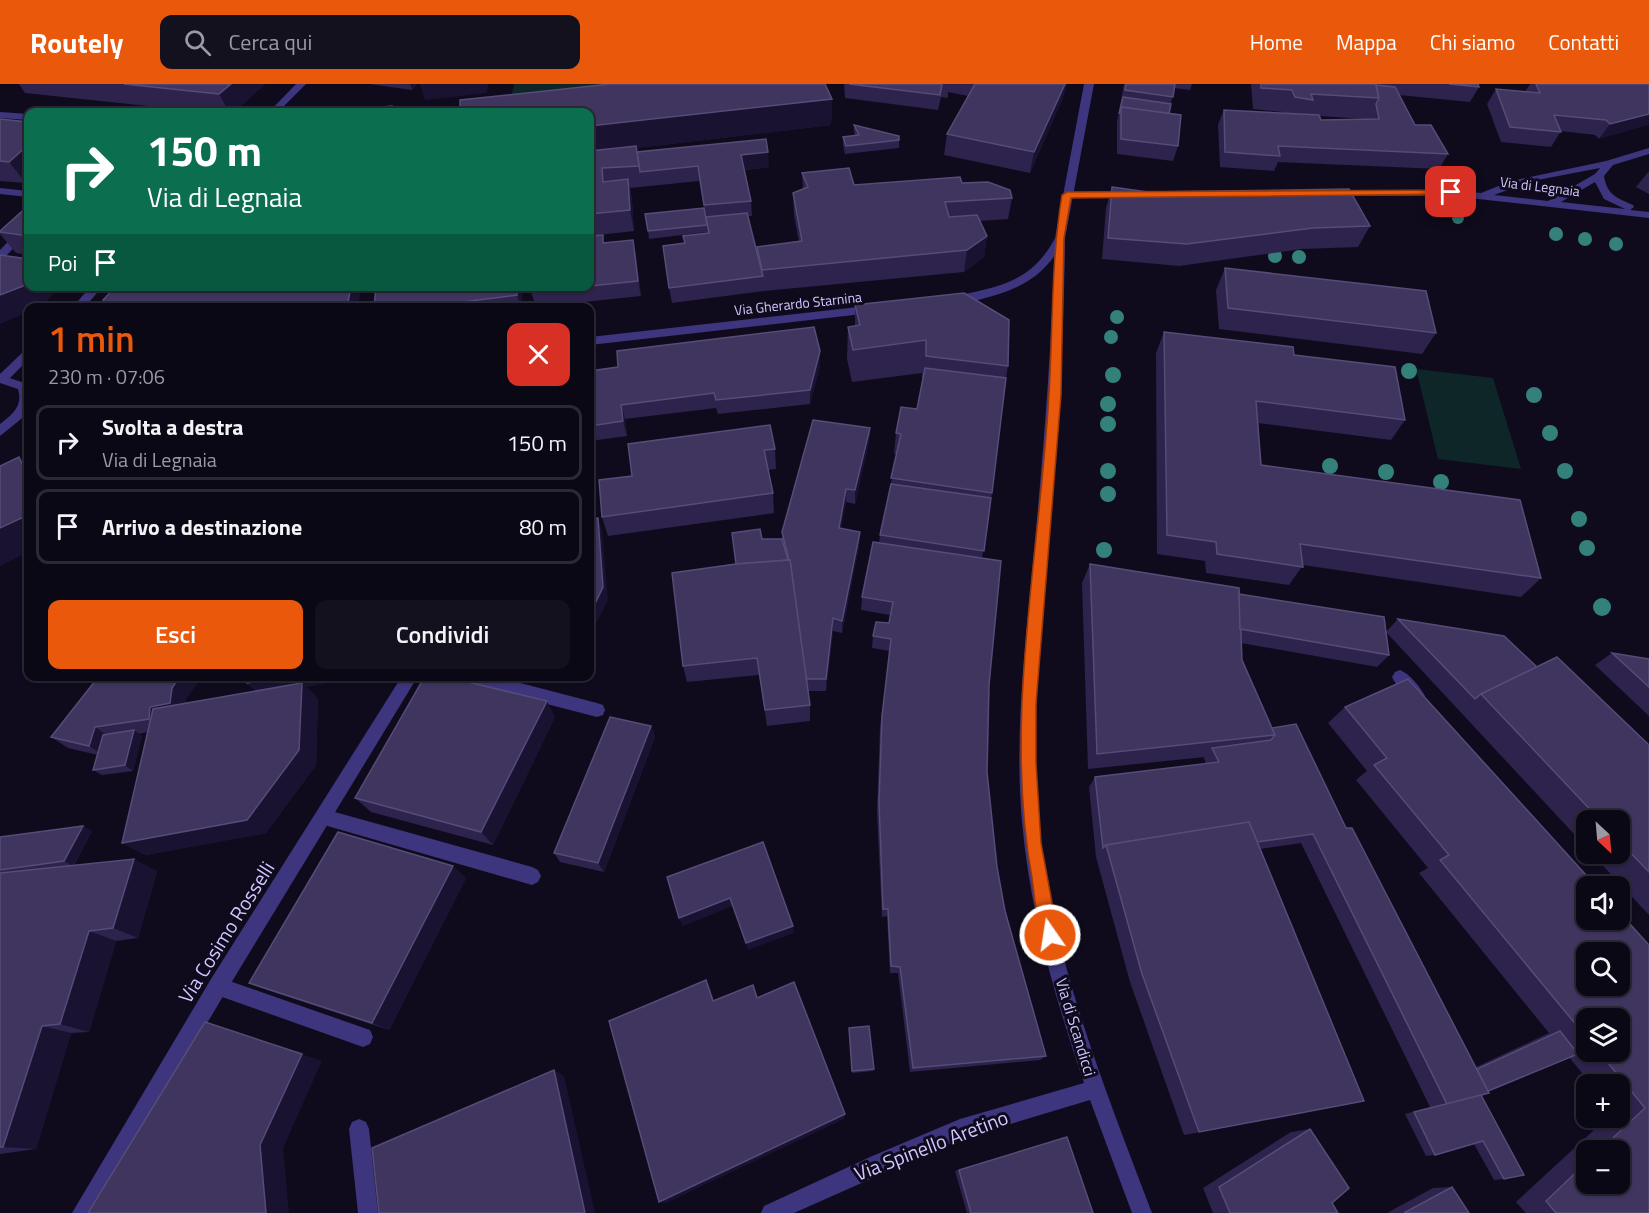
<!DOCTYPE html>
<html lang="it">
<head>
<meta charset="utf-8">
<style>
	body { margin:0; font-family:"Titillium Web",sans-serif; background:#14111f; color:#f1f3f6; height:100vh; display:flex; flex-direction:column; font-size:22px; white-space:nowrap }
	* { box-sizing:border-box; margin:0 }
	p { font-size:20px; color:#9a9aa1 }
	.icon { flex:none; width:33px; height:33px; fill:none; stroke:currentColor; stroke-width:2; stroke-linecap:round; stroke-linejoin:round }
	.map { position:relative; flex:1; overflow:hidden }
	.side { position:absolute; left:24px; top:219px; width:570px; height:378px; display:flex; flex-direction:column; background:#0b0816; border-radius:12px; box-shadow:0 2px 4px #0004,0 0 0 2px #2b2935 }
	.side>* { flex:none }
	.hud { position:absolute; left:24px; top:24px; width:570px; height:183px; border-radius:12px; box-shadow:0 2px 4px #0004,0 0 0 2px #2b2935; background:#0b6e4f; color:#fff; overflow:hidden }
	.needle { width:39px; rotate:154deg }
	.tools { position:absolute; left:1576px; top:726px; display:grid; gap:12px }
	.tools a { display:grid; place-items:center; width:54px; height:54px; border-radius:12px; background:#0b0816; box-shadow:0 2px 4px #0004,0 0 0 2px #2b2935; font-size:30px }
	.pin { position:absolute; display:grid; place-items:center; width:51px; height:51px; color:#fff; margin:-26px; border-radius:12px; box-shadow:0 3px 9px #0006 }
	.me { position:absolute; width:66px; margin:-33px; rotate:347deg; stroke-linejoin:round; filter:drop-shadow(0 0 4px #0008) }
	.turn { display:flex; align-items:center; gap:21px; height:126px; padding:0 24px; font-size:27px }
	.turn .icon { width:78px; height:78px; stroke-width:2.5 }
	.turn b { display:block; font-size:42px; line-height:51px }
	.then { display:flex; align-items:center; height:57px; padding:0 24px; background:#0003; gap:12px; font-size:22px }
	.round { display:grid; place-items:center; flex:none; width:63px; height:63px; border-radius:12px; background:#14111f }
	.headline { display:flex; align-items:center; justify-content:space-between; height:102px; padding:0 24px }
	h1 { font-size:36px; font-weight:600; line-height:45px; color:#ea580c }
	.button { display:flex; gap:12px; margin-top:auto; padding:12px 24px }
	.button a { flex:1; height:69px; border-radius:12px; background:#ea580c; color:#fff; font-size:24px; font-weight:600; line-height:69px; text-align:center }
	.button a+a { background:#14111f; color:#f1f3f6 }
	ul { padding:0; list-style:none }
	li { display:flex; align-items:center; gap:18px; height:75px; margin:0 12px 9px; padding:0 12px; border:3px solid #2b2935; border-radius:12px }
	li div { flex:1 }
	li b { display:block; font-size:22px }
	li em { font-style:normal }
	header { display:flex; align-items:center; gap:36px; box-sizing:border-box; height:84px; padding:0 30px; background:#ea580c; color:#fff }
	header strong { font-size:28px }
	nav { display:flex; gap:33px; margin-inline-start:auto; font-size:21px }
	.search { width:420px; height:54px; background:#14111f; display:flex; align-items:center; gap:15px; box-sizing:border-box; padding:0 21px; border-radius:12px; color:#9a9aa1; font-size:22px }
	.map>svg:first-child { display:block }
	.green { fill:#0e2627 }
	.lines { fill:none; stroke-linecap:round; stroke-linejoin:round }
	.service { fill:#3d357d; fill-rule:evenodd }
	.minor { fill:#3d357d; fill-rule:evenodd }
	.tertiary { fill:#3d357d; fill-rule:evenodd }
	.tree { fill:#33817a }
	.wall { fill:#2d234c; fill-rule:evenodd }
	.shaded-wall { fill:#1a1231 }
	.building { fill:#3f355f; stroke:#564c78; stroke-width:1.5; fill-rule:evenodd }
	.route { fill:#ea580c; stroke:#983908; stroke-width:1.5 }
	.labels { text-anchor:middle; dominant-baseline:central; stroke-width:6; stroke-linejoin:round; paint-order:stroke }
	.far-street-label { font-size:14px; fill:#d1c7ff; stroke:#0f0b1d }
	.street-label { font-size:16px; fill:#d1c7ff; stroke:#0f0b1d }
	.near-street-label { font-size:20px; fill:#d1c7ff; stroke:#0f0b1d }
</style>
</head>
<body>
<header>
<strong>Routely</strong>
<div class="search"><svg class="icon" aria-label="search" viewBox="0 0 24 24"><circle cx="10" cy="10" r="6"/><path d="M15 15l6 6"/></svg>Cerca qui</div>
<nav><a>Home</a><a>Mappa</a><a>Chi siamo</a><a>Contatti</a></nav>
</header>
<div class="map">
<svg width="1649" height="1129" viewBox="0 0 1649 1129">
	<rect width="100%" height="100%" fill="#0f0b1d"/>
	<g class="green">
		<path d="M514 0H638L511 13Z"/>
		<path d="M1416 285 1493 294 1521 385 1438 375Z"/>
	</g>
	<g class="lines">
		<g class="service">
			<path d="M0 104 28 107V113L0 110Z"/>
			<path d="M28 140V149L4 174 0 175V166L24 141Z"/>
			<path d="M1400 586C1410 590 1420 603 1425 612L1422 617C1410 621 1397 603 1392 593L1395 588Z"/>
			<path d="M459 592H494L597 619 603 621 605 626 603 631 597 633 466 599 461 597Z"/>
			<path d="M324 725 532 783 538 786 541 792 538 798 532 801 324 741 318 739 316 733 318 727Z"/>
			<path d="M218 893 370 946 373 953 370 960 363 963 211 909 209 902 211 895Z"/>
			<path d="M359 1035 366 1038 369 1045 378 1129H358L349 1045 352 1038Z"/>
		</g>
		<g class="minor">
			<path d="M296 0H306L278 28H269Z"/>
			<path d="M0 28 28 30V36L0 34Z"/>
			<path d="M1649 64V70L1613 81 1604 92C1607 111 1617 114 1633 121L1634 123 1630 126 1649 128V134L1451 112H1331L1326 109 1331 106H1451L1481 109 1511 97 1606 77ZM1600 84 1595 90 1548 117 1494 111 1532 97ZM1595 98 1604 115 1625 125 1561 118Z"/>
			<path d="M1130 108 1134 109V113L1067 114 1062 111 1067 108Z"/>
			<path d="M1060 151 1065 154C1064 259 1057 364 1048 468 1040 557 1031 647 1039 737 1051 873 1104 1002 1152 1129H1132L1090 1016 961 1055 794 1129H761L764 1122 870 1073 960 1035 1084 999C1055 914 1030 828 1022 738 1014 648 1026 557 1034 467 1044 363 1052 258 1055 154Z"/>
			<path d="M91 202H103L84 224H72Z"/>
			<path d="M28 266V276L6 298 0 299V290L24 267Z"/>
			<path d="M402 592H418L225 909 94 1129H72L211 895Z"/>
		</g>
		<g class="tertiary">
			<path d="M1084 0H1094L1065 154C1046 193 1019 206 978 216 968 218 956 222 946 220V214C993 203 1030 202 1055 154Z"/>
			<path d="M876 221 882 225 880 228 590 261V253Z"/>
			<path d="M0 291 28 300V326L26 331 0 352V340C13 330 23 322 18 305L0 299Z"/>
		</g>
	</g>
	<g class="tree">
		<circle cx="1458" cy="134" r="6"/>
		<circle cx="1556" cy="150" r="7"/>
		<circle cx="1585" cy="155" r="7"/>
		<circle cx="1616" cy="160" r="7"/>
		<circle cx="1275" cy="172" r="7"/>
		<circle cx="1299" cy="173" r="7"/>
		<circle cx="1117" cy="233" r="7"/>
		<circle cx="1111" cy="253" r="7"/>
		<circle cx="1409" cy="287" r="8"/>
		<circle cx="1113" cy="291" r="8"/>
		<circle cx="1534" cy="311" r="8"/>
		<circle cx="1108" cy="320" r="8"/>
		<circle cx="1108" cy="340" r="8"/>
		<circle cx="1550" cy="349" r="8"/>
		<circle cx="1330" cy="382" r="8"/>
		<circle cx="1108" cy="387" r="8"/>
		<circle cx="1565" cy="387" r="8"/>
		<circle cx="1386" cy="388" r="8"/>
		<circle cx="1441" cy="398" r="8"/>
		<circle cx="1108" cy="410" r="8"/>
		<circle cx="1579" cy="435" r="8"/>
		<circle cx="1587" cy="464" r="8"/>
		<circle cx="1104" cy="466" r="8"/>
		<circle cx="1602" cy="523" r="9"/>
	</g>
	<g class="wall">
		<path d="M19 0H265L234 28H204L25 9Z"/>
		<path d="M369 0H417L412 6Z"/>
		<path d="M844 0H1067L1062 16 1030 89 944 71 947 50 968 12 948 8V14L941 13 938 26 845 14Z"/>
		<path d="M1124 0H1192L1190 6 1174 4 1169 30 1178 62 1173 77 1117 70V38Z"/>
		<path d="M1251 0H1376V1H1378V0H1478L1479 3 1470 18 1399 11 1415 41 1448 70 1439 85 1278 78 1274 87 1220 83 1218 41 1224 26 1284 29 1283 28 1253 25ZM1320 32 1365 35 1321 36Z"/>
		<path d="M1530 0H1649L1599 55 1595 51 1561 47 1551 63 1501 58 1487 20 1496 5 1525 8Z"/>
		<path d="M832 15 831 41 636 64 637 68 769 83 745 86 751 117 752 132H748L757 170V163L799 158 794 131 793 109 803 105 802 89 854 101 962 99 1012 114 1008 135 980 137 987 152 984 173 964 188 764 207 672 219 669 204 685 159 708 150 707 148 649 155 648 147 704 124 699 97 630 104 632 117 634 147 590 152V28Z"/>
		<path d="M0 35 26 99 0 97Z"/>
		<path d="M854 41 899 56V64L845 70 843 61V53L855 51 854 48Z"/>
		<path d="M1649 87V110L1636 103Z"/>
		<path d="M1112 103 1370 142 1358 163 1302 165 1179 182 1102 175 1106 124Z"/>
		<path d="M28 122V171L16 169 0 150V147Z"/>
		<path d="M590 152 604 159 633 156 636 171 641 212 536 223 531 208V202H590Z"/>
		<path d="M1225 184 1436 249 1422 270 1219 245 1216 206Z"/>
		<path d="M522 202V224H374Z"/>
		<path d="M855 221 1008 282 1006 294 992 409 982 474 989 601 987 688 997 783 1005 827 1046 972 1040 976 910 988 898 889H890L887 832 882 833 877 728 880 643 890 567 872 564 873 552 889 539 890 531 861 526 862 513 879 459 880 451 897 370H894L896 349 917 325 922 297V289L852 298 847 275 848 243 855 242Z"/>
		<path d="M1164 248 1294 271 1405 336 1391 356 1258 339 1261 381 1541 494 1521 513 1303 481 1289 501 1206 489 1205 477 1157 470 1156 269Z"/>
		<path d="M820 282 810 320 718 330 716 324 625 335 627 352 590 357V287Z"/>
		<path d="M870 344 869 358 855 420 846 418 841 445 859 462 842 549 833 547 826 607H808L810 621V637L767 642 759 591 687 598 683 582 736 480 762 455H782V448Z"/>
		<path d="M628 360 775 365 776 385 768 386 773 409 774 429 608 452 602 433 632 392Z"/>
		<path d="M1090 480 1239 510 1389 571 1377 583 1241 559 1242 576 1272 644 1346 744 1476 983 1549 949 1419 789 1428 784 1356 696 1367 687 1328 639 1345 623 1649 861V1129H1526L1516 1118 1607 1034H1620V1000H1591L1569 973 1481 1011 1504 1095 1494 1096 1474 1060 1435 1071 1426 1072 1405 1030 1430 1023 1301 759 1260 765 1364 1017 1184 1051 1130 898 1096 773 1089 703 1095 693 1206 680 1204 674 1205 673 1088 685 1082 499ZM1587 934 1620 968H1587ZM1587 1066H1620L1587 1100Z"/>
		<path d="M1398 535 1537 583 1649 661V831L1592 770H1620V736H1587V764L1386 548Z"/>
		<path d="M1612 569 1649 575V632L1595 581Z"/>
		<path d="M540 592H569L566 598Z"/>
		<path d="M247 599 306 603 318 615 316 681 266 749 146 771 122 759 148 648 138 650 142 652 133 687 102 691 93 686 98 671 68 664 51 653 186 615V619L256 607Z"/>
		<path d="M555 633 493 761 371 728 355 714Z"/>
		<path d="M651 642 655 653 604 788 560 778 554 769Z"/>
		<path d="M92 747 74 781 157 787 138 854 116 857 89 948 71 949 36 1065 0 1070V753Z"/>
		<path d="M466 794 389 946 270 907 249 899Z"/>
		<path d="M849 944 874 985 873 987 852 989Z"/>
		<path d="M1310 1045 1332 1119 1338 1129H1213L1203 1104 1291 1048Z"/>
		<path d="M1067 1053 1093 1129H967L955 1087Z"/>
		<path d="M1452 1103 1469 1129H1387L1433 1104Z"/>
	</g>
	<g class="shaded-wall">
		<path d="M231 0H265L234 28H229L219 10Z"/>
		<path d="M410 0H417L412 6Z"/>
		<path d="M420 0H488L487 9 425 16Z"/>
		<path d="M1065 0H1067L1062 16 1030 89 1034 68Z"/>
		<path d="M832 15 831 41 636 64 639 82 590 69V42Z"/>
		<path d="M1649 30V41L1599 55 1610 40Z"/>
		<path d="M28 61V97L26 99 9 78Z"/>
		<path d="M768 68 769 83 743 86 741 71Z"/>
		<path d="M628 95 632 117 634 147 630 126Z"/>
		<path d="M987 152 984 173 964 188 967 166Z"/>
		<path d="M633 156 636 171 641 212 638 197Z"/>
		<path d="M28 196V202H60L41 223 28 224V228L0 240V211Z"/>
		<path d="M351 202H361L358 224H347Z"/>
		<path d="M517 202H522V224H521L517 211Z"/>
		<path d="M820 267V282L810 320V306Z"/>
		<path d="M621 321 625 335 627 352 623 337Z"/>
		<path d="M870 344 869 358 855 420V406Z"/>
		<path d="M19 373 28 382 24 384Z"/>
		<path d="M846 405V418L839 458V444Z"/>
		<path d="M28 431V468L0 482V444Z"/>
		<path d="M598 434 602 447 608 516 590 552V530Z"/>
		<path d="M860 448 859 462 842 549V537Z"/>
		<path d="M833 534V547L826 607V595Z"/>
		<path d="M180 592H203L186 615 184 631 164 646 149 635 150 623 172 604Z"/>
		<path d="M286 592H368L306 603 318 615 316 681 266 749 146 771 122 759 260 611 247 599Z"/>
		<path d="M563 592H569L566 598Z"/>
		<path d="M547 617 555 633 493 761 481 748Z"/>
		<path d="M651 642 655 653 604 788 598 779Z"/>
		<path d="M95 643 111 654 106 673 89 662Z"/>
		<path d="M134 646 142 652 133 687 125 681Z"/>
		<path d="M83 742 92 747 73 782 64 777Z"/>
		<path d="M134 775 157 787 138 854 113 844Z"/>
		<path d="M453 782 466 794 389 946 372 939Z"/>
		<path d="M730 814 733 822 683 842 679 834Z"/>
		<path d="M793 842 794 849 748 866 746 859Z"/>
		<path d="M89 847 116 857 89 948 60 940Z"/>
		<path d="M706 896 710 904 717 925 713 917Z"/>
		<path d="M42 942 71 949 36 1065 3 1063Z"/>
		<path d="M228 945 322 977 283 1064 289 1129H266Z"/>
		<path d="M554 986 564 992 595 1129H585Z"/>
		<path d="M845 1030 844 1035 666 1119 659 1118Z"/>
	</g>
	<g class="building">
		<path d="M124 0H231L219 10Z"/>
		<path d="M610 0H825L832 15 590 42V28H460V16Z"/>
		<path d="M849 0H942L940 11Z"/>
		<path d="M975 0H1065L1034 68 947 50Z"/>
		<path d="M1126 0H1175L1173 13 1125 6Z"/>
		<path d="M1261 0H1376L1379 14 1311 10 1313 16 1295 13 1292 6 1261 4Z"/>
		<path d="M1449 0H1478L1479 3Z"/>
		<path d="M1536 0H1649V30L1610 40 1606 36 1554 31 1561 48 1510 43 1496 5 1540 9Z"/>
		<path d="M1376 1 1395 3 1415 41H1431L1448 70 1278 62 1280 72 1225 68 1224 26 1319 31 1321 36 1379 35 1376 20 1379 14Z"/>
		<path d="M1123 13 1171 20 1169 30 1121 23 1119 30Z"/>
		<path d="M392 22V28H326Z"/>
		<path d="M1121 23 1181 31 1178 62 1121 55Z"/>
		<path d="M0 35 28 38V61L9 78 0 77Z"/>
		<path d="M854 41 899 52V56L846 62 843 53 859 51Z"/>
		<path d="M766 55 768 68 741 71 751 117 704 121 698 82 640 88 637 68Z"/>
		<path d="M636 62 639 82 602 84 603 98 628 95 630 126 590 130V67Z"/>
		<path d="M849 84 854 101 960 93 962 99 988 98 1010 106 1012 114 945 118 949 133 977 131 987 152 967 166 762 186 757 163 802 157 793 109 808 103 802 89Z"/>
		<path d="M1112 103 1148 108 1349 105 1370 142 1313 144 1187 160 1108 154Z"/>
		<path d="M28 122V152L0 148V147Z"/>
		<path d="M704 124 707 141 648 147 645 130Z"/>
		<path d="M747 129 763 192 669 204 663 162 685 159 683 152 709 149 706 133Z"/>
		<path d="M603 151V159L633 156 638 197 590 202V152Z"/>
		<path d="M0 171 28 175V196L23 202 0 211Z"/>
		<path d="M1225 184 1426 207 1436 249 1228 224Z"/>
		<path d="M116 202H351L347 224H108L103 216Z"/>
		<path d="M376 202H517V211L415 224H374Z"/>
		<path d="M531 202H585L531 208Z"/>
		<path d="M964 209 1009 236 1008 282 926 272V256L853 266 848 243 860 241 855 221Z"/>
		<path d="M814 243 820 267 810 306 716 316 714 309 621 321 623 337 590 342V287L618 283 617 267Z"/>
		<path d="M1164 248 1293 263 1294 271 1395 283 1405 336 1256 317 1261 381 1520 416 1541 494 1300 460 1303 483 1217 470 1216 458 1167 451Z"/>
		<path d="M925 284 1006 294 992 409 891 394 901 350 896 349 901 323 917 325Z"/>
		<path d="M813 336 870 344 855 406 846 405 839 444 860 448 842 537 833 534 826 595H806L790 476H789L782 448Z"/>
		<path d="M770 341 775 365 764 366 773 409 602 433 599 396 632 392 628 360Z"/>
		<path d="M19 373 24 384 28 382V431L0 444V382Z"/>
		<path d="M891 400 991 414 984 467 880 451Z"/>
		<path d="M598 434 603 503 590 530V435Z"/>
		<path d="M760 445 762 455H782L788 476 736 480 732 449Z"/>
		<path d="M873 458 1001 477 989 601 987 688 997 783 1005 827 1046 972 913 984 900 883 891 882 888 825H883L879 718 882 632 891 555 873 552 876 538 889 539 893 518 862 513Z"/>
		<path d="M790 476 810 621 765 626 757 574 683 582 672 489 736 480Z"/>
		<path d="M1090 480 1239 504 1242 576 1275 651 1097 670Z"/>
		<path d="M1239 510 1384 533 1389 571 1240 545Z"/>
		<path d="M1398 535 1504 552 1537 583 1481 610 1475 615Z"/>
		<path d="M1612 569 1649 575V603Z"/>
		<path d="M1557 573 1649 661V788L1620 758V736H1600L1481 610Z"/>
		<path d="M99 592H180L172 604 170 619 150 623 149 635 95 643 89 662 51 653Z"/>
		<path d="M248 592H286L247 599Z"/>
		<path d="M425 592H443L547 617 481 748 355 714Z"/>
		<path d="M1408 595 1596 802H1587V836H1620V829L1649 861V1129H1556L1546 1117 1587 1078V1100H1620V1066H1600L1645 1024 1599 968H1620V934H1587V954L1440 776 1449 771 1374 681 1387 674 1345 623ZM1587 868H1620V902H1587Z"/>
		<path d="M302 599 299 666 247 736 122 759 153 625Z"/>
		<path d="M610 633 651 642 598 779 554 769Z"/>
		<path d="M1296 640 1346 744H1352L1489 1009 1447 1020 1313 750 1257 758 1249 738 1106 761 1103 764 1095 693 1219 678 1212 664 1271 656 1275 651 1272 644Z"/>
		<path d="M134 646 125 681 93 686 103 651Z"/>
		<path d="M1249 738 1364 1017 1199 1048 1142 890 1106 761Z"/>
		<path d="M83 742 64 777 0 786V753Z"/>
		<path d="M338 748 453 782 372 939 249 899Z"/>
		<path d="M763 758 793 842 746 859 730 814 679 834 667 793Z"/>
		<path d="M134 775 113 844 89 847 60 940 42 942 3 1063H0V789Z"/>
		<path d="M706 896 713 917 753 901 757 914 794 898 845 1030 659 1118 609 937Z"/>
		<path d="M205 938 302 970 260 1061 266 1129H88Z"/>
		<path d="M869 942 874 985 852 987 849 944Z"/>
		<path d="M1560 947 1578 970 1488 1007 1477 985Z"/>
		<path d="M554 986 585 1129H379L372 1064Z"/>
		<path d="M1481 1011 1524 1091 1504 1095 1483 1057 1435 1071 1414 1028Z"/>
		<path d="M1310 1045 1349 1104 1332 1119 1338 1129H1230L1219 1103Z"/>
		<path d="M1067 1053 1093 1129H971L959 1086Z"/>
		<path d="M1452 1103 1469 1129H1404Z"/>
	</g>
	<path class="route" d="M1451 106 1456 108 1455 110 1071 114 1064 154 1061 311 1036 620V679L1041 759 1058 851 1056 857 1050 859 1044 857C1036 838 1035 814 1032 794 1003 634 1040 471 1049 310 1053 244 1051 177 1062 111L1067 108Z"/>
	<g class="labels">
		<g class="far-street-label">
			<text transform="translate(1540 102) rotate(7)">Via di Legnaia</text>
			<text transform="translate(798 219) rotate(-6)">Via Gherardo Starnina</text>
		</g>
		<g class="street-label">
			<text transform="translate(1076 943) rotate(73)">Via di Scandicci</text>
		</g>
		<g class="near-street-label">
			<text transform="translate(226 848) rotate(-58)">Via Cosimo Rosselli</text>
			<text transform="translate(931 1061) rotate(-21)">Via Spinello Aretino</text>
		</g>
	</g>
</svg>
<div class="tools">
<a><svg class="needle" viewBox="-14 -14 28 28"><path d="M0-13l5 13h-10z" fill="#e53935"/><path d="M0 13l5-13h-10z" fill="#9a9aa1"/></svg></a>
<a><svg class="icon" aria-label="sound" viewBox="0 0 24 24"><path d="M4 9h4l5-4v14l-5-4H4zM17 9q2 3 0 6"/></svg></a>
<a><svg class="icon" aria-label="search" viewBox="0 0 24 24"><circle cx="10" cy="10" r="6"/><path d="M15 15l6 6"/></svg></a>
<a><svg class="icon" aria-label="layers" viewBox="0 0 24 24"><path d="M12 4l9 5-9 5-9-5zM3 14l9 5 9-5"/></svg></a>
<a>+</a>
<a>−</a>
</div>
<div class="pin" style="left:1451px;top:108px;background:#d93025"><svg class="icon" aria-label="arrive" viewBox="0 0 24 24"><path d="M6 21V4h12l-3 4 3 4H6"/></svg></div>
<svg class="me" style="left:1050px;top:851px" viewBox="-20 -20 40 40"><circle r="17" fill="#ea580c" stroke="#fff" stroke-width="3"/><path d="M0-11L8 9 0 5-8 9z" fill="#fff"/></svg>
<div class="hud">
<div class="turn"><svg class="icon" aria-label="right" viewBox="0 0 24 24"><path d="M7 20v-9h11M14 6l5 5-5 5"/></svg><div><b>150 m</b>Via di Legnaia</div></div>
<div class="then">Poi<svg class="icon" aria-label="arrive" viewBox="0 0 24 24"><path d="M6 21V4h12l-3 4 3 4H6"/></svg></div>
</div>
<section class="side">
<div class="headline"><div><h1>1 min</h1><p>230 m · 07:06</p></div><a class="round" style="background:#d93025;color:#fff"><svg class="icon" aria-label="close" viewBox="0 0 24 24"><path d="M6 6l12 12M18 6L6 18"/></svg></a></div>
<ul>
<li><svg class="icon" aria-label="right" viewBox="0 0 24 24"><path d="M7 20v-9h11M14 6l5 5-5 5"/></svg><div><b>Svolta a destra</b><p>Via di Legnaia</p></div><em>150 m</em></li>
<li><svg class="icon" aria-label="arrive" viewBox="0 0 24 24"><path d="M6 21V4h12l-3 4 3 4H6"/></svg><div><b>Arrivo a destinazione</b></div><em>80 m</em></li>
</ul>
<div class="button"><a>Esci</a><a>Condividi</a></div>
</section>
</div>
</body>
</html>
